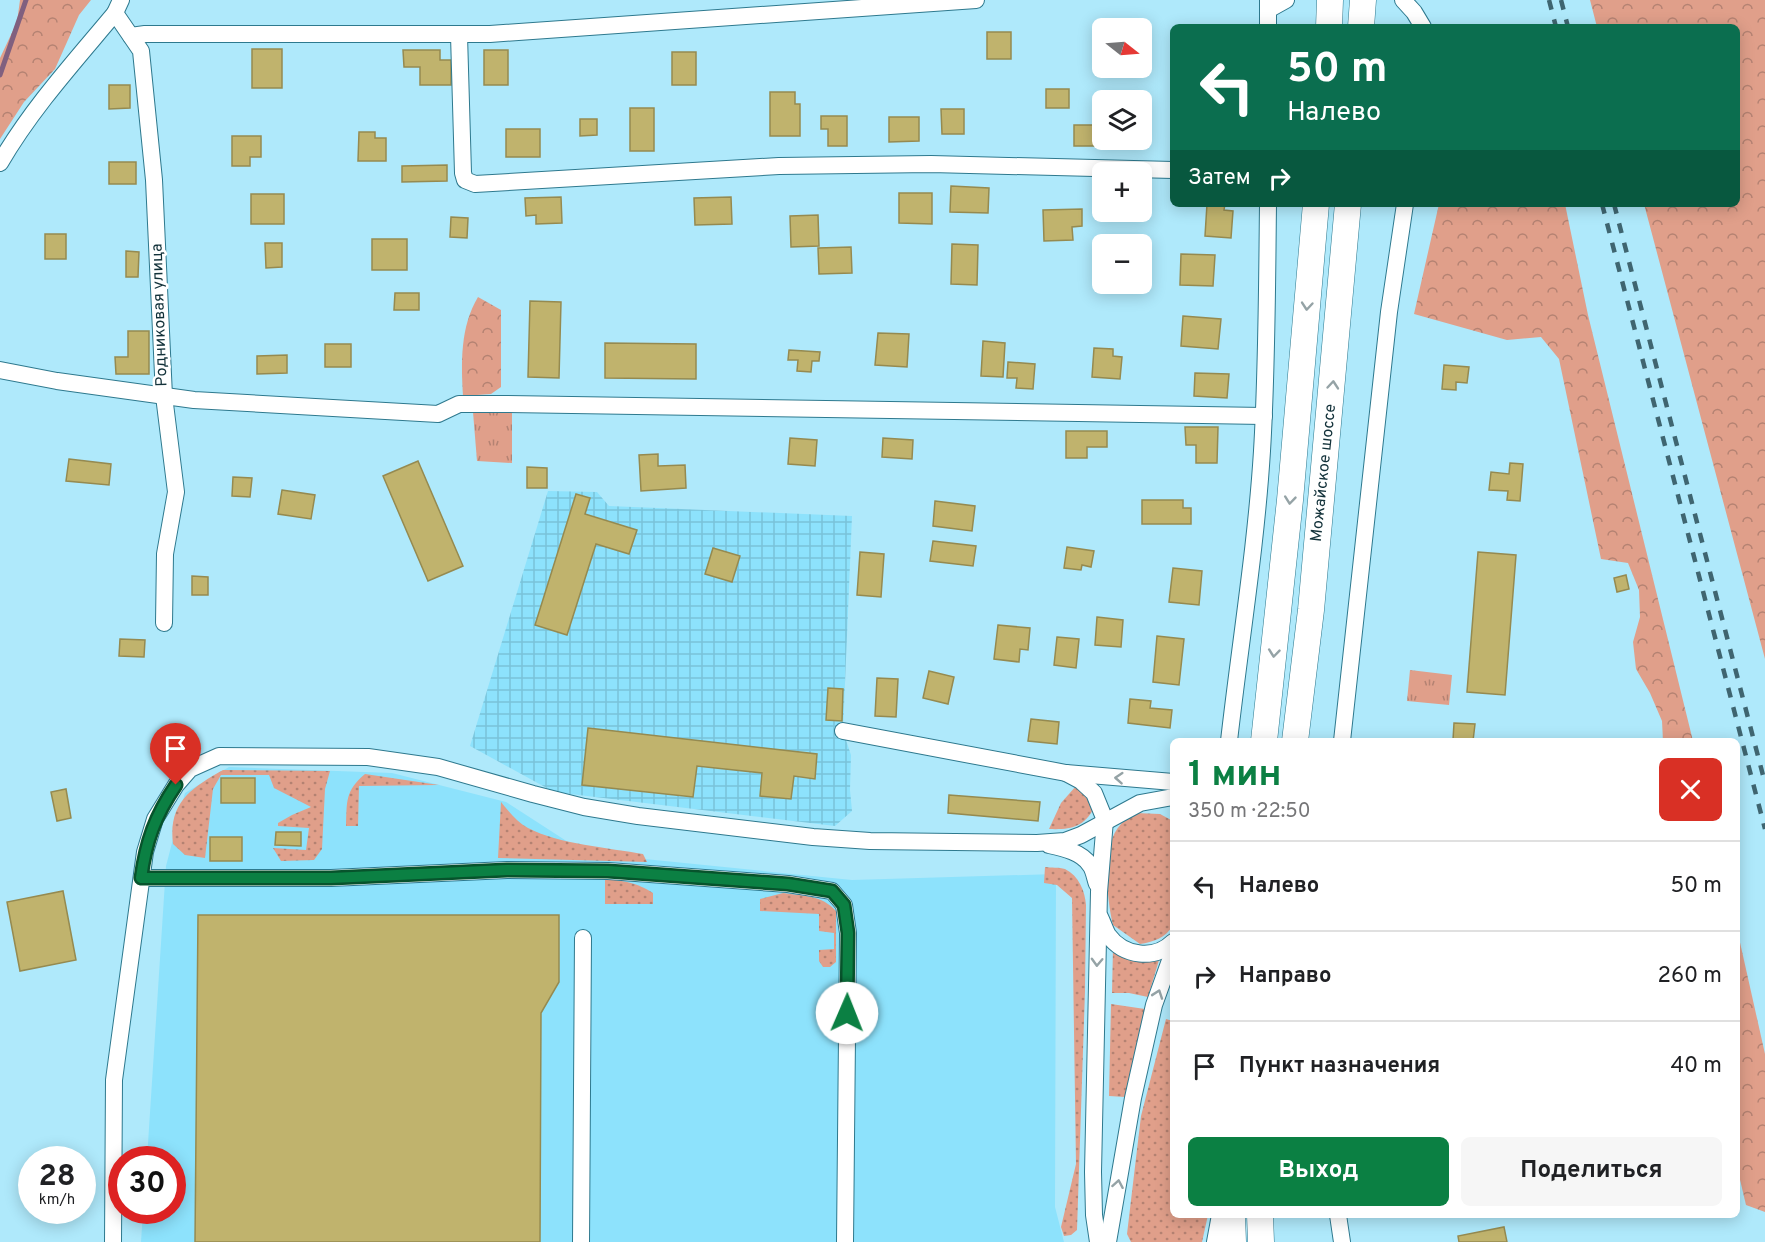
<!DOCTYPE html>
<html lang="ru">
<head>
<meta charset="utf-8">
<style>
	body { margin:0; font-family:Overpass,sans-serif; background:#f6f6f6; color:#202124; height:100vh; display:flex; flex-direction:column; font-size:22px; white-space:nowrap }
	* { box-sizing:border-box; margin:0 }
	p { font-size:20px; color:#757577 }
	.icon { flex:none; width:33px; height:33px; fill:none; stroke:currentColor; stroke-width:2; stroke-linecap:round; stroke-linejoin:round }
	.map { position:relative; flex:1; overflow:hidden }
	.side { position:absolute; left:1170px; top:738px; width:570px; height:480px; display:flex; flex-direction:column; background:#fff; border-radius:9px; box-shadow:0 3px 15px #0003 }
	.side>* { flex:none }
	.guide { position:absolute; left:1170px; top:24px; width:570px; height:183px; border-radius:9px; box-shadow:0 3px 15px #0003; background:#0b6e4f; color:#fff; overflow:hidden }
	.needle { width:39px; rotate:107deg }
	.fabs { position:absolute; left:1092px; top:18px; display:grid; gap:12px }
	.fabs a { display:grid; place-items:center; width:60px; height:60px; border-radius:9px; background:#fff; box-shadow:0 3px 15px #0003; font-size:30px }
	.speed { position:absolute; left:18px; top:1146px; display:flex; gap:12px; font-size:30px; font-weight:700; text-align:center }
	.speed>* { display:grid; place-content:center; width:78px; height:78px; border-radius:50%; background:#fff; box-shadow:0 3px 15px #0003; line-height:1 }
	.speed small { font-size:15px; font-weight:400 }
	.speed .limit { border:9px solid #d22; background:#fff; color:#111 }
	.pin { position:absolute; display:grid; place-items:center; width:51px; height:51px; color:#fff; margin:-62px -26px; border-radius:50% 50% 50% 0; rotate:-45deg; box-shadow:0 0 6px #0007 }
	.pin .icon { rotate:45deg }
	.me { position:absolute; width:66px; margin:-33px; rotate:1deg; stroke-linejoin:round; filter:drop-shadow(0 0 4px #0008) }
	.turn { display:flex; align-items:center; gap:21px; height:126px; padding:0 18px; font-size:27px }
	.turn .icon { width:78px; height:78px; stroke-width:2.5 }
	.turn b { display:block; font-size:42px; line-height:51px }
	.then { display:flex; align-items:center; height:57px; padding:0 18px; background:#0003; gap:12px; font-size:22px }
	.round { display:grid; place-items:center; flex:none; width:63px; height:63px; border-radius:9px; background:#f6f6f6 }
	.summary { display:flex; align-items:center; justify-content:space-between; height:102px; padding:0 18px }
	h1 { font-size:36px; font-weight:700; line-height:45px; color:#0b8043 }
	.button { display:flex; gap:12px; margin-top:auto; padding:12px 18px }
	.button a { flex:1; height:69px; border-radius:9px; background:#0b8043; color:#fff; font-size:24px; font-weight:700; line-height:69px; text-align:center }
	.button a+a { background:#f6f6f6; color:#202124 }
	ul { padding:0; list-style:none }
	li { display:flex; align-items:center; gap:18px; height:90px; padding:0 18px; border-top:2px solid #e0e0e0 }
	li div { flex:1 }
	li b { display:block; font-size:22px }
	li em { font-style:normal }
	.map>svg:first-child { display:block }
	.built { fill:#8de2fc }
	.industrial { fill:url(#industrial-grid) }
	.grass { fill:url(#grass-dots) }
	.forest { fill:url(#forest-crowns) }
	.park { fill:url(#park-tufts) }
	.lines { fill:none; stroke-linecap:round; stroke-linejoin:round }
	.stream { stroke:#80607f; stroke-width:5 }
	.building { fill:#c0b36d; stroke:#958a50; stroke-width:1.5 }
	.street-casing { stroke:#2e798e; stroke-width:18 }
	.primary-casing { stroke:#2e798e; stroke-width:27 }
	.street { stroke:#fff; stroke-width:16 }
	.primary { stroke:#fff; stroke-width:26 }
	.rail { stroke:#3f6570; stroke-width:4.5; stroke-dasharray:10 10; stroke-linecap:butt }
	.oneway { stroke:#95a3a6 }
	.route-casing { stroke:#07532c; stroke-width:15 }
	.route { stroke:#0b8043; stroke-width:10 }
	.labels { text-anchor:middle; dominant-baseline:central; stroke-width:5; stroke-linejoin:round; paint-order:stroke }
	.street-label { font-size:16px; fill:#13323a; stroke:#fff }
</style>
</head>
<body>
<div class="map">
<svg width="1765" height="1242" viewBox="0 0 1765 1242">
	<defs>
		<pattern id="industrial-grid" width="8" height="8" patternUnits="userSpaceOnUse" patternTransform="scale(1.5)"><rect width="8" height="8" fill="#8de2fc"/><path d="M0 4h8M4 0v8" fill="none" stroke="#79c2d9"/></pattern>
		<pattern id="grass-dots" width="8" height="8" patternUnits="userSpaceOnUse" patternTransform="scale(1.5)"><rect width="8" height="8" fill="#e09f8a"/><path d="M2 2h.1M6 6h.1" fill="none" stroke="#b48272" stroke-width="1.8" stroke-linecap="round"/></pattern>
		<pattern id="forest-crowns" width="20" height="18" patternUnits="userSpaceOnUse" patternTransform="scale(1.5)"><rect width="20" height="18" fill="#e09f8a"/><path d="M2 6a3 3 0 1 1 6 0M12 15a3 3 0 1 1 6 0" fill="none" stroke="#b48272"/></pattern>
		<pattern id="park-tufts" width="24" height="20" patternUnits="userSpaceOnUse" patternTransform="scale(1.5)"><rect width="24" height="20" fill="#e09f8a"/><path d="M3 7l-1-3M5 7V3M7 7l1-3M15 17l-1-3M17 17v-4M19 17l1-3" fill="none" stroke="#b48272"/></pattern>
	</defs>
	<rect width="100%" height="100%" fill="#afe9fb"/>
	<path class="built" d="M229 767 392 773 506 802 585 853 852 880 1056 874 1055 1207 1064 1242H141L143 1211 172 1210V1160L147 1159 166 866 185 793Z"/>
	<path class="industrial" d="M548 491 597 492 609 506 852 516 843 731 851 755 850 790 852 811 835 826 554 792 470 746Z"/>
	<g class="grass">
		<path d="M223 770 330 771 325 789 322 849 314 860 281 861 273 848 306 850 309 828 278 826V823L292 815 311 807 274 788 269 775H221L213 789 205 858 185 855 173 844C168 803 191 788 223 770Z"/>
		<path d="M365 774 439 785 359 786 358 826H346C347 801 345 791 365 774Z"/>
		<path d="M1076 786 1086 793 1094 808C1084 827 1070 830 1049 829L1061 803Z"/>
		<path d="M501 802C509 812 517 822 528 828 558 844 610 848 643 854L647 862 498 858Z"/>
		<path d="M1136 813 1160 814 1173 821V925C1166 938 1153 942 1140 944L1113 925C1107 900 1101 844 1121 824 1125 819 1131 816 1136 813Z"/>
		<path d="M1045 867C1051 868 1059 867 1065 869 1079 876 1085 891 1086 905L1085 991 1077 1230 1071 1235 1064 1236 1061 1227 1076 1164 1072 898 1057 885 1044 883Z"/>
		<path d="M605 879C625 881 635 882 653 893V904H605Z"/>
		<path d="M783 893C803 896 822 895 836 911V962L830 967H823L819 961V950L834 949V933L819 931V914L760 911V899Z"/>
		<path d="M1113 948 1159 960 1148 997 1129 993H1112Z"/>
		<path d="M1111 1004 1145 1009 1125 1097 1109 1096Z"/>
		<path d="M1166 1019 1173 1021V1215H1208L1202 1242H1131L1127 1234 1141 1116Z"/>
	</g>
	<g class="forest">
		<path d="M20 0H91L79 15 55 69 24 102 0 139V58L17 22Z"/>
		<path d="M1590 0H1765V659L1644 204H1737V27H1597Z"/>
		<path d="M1439 204H1565L1588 315 1693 741H1663L1662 721 1650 693 1636 669 1633 642 1640 617 1639 590 1628 563 1601 559 1559 359 1541 337 1507 340 1414 314Z"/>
		<path d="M478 297 501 310V387L491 394 463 396C461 363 460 327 478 297Z"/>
		<path d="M1737 929 1765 1054V1212L1746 1205 1737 1167Z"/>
	</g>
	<g class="park">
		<path d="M473 412 512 413V463L477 461Z"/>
		<path d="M1410 670 1452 675 1449 705 1407 701Z"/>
	</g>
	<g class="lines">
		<path class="stream" d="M0 75 26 0"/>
	</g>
	<g class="building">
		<rect x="987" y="32" width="24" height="27"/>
		<rect x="252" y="49" width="30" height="39"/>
		<path d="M403 50H440V60H451V85H420V67H404Z"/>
		<rect x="484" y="50" width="24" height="35"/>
		<rect x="672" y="52" width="24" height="33"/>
		<path d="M109 85H130V108L109 109Z"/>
		<rect x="1046" y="89" width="23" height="19"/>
		<path d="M770 92H795V104H800V136H770Z"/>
		<rect x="630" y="108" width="24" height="43"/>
		<path d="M941 109H964V134H942Z"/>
		<path d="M821 116H847V146H828V129H821Z"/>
		<path d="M889 117H919V141L889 142Z"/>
		<path d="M580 119H597V135L580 136Z"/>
		<rect x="1074" y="125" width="23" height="21"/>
		<rect x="506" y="129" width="34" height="28"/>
		<path d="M359 132H375V138H386V161H358Z"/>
		<path d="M232 136H261V157H250V166H232Z"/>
		<rect x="109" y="162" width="27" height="22"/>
		<path d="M447 165V181L402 182V166Z"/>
		<path d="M951 186 989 188 988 213 950 212Z"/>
		<path d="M899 193H932V224L899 223Z"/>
		<path d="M1142 193V216L1111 214V212H1142Z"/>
		<rect x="251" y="194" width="33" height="30"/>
		<path d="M561 197 562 223 536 224V215L526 216 525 198Z"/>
		<path d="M731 197 732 224 695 225 694 198Z"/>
		<path d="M1207 204H1225L1224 210 1233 211 1231 238 1205 236Z"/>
		<path d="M1082 209V226L1072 227 1073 240 1044 241 1043 210Z"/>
		<path d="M818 215 819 246 791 247 790 216Z"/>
		<path d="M451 217 468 218 467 238 450 237Z"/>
		<rect x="45" y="234" width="21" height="25"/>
		<rect x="372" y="239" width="35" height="31"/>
		<path d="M265 243H282V267L266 268Z"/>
		<path d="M952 244 978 245 977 285 951 284Z"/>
		<path d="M851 247 852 273 819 274 818 248Z"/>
		<path d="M126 251 139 252 138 277H126Z"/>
		<path d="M1181 254 1215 255 1213 286 1180 285Z"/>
		<path d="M395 293H419V310H394Z"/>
		<path d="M530 301 561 302 559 378 528 377Z"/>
		<path d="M1183 316 1221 319 1218 349 1181 346Z"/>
		<path d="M128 331H149V374H116L115 357H128Z"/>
		<path d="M878 333 909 334 907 367 875 365Z"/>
		<path d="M983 341 1005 343 1003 377 981 376Z"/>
		<path d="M605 343 696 344V379L605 378Z"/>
		<rect x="325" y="344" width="26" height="23"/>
		<path d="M1094 348 1113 349V356L1122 357 1120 379 1092 377Z"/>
		<path d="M789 350 820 352 819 361H812L811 372 797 371 798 360H788Z"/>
		<path d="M287 355V373L257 374V356Z"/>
		<path d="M1008 362 1035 364 1033 389 1016 388 1017 378H1007Z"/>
		<path d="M1444 365 1469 367 1467 383 1456 382V390L1442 389Z"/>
		<path d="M1195 373 1229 374 1227 398 1194 396Z"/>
		<path d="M1185 427H1218L1217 463H1196V445H1186Z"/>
		<path d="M1066 431H1107V447H1087V458H1066Z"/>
		<path d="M790 438 817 440 815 466 788 464Z"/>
		<path d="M883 438 913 440 912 459 882 457Z"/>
		<path d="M658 454V466L685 465 686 488 641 491 639 455Z"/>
		<path d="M69 459 111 464 109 485 66 481Z"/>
		<path d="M418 461 463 566 428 581 383 476Z"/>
		<path d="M1510 463 1523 464 1520 501 1507 500 1508 491 1489 490 1491 472 1509 474Z"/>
		<path d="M527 467 547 468V488H527Z"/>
		<path d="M233 477 252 478 250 497 232 496Z"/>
		<path d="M282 490 315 495 311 519 278 514Z"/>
		<path d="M576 494 590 498 585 514 637 530 629 554 596 544 567 635 535 625Z"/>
		<path d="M1142 500H1183V508H1191V524H1142Z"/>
		<path d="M935 501 975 506 972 531 933 526Z"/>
		<path d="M933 541 976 546 973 566 930 561Z"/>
		<path d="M1067 547 1094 551 1091 567 1082 565 1081 570 1064 568Z"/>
		<path d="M713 548 740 556 732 582 705 574Z"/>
		<path d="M860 552 884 554 881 597 857 595Z"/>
		<path d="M1478 552 1516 555 1505 695 1467 692Z"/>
		<path d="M1173 568 1202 571 1199 605 1169 602Z"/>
		<path d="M1626 575 1629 589 1617 592 1614 578Z"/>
		<path d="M192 576 208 577V595H192Z"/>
		<path d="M1097 617 1123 620 1121 647 1095 645Z"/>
		<path d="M998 625 1030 628 1028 650 1020 649 1019 662 994 659Z"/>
		<path d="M1157 636 1184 639 1179 685 1153 682Z"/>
		<path d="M1057 637 1079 639 1076 668 1054 665Z"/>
		<path d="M120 639 145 640 144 657 119 656Z"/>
		<path d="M929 671 954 677 948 704 923 698Z"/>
		<path d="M877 678 898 679 896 717 875 716Z"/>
		<path d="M828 688 843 689 842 721 826 720Z"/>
		<path d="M1130 699 1151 701 1150 708 1172 710 1170 728 1128 723Z"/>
		<path d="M1031 719 1059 722 1057 744 1028 741Z"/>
		<path d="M1454 723 1475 724 1473 741 1453 740Z"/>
		<path d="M588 728 817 754 815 779 794 776 791 799 760 796 762 773 697 766 693 797 582 785Z"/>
		<rect x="221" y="778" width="34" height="25"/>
		<path d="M66 789 71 818 57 821 51 792Z"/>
		<path d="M949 795 1040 802 1038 821 948 813Z"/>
		<path d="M276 832H301V846L275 845Z"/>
		<rect x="210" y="837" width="32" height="24"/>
		<path d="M63 891 76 960 20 971 7 902Z"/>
		<path d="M198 915H559V982L541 1013 540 1242H195Z"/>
		<path d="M1504 1227 1507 1242H1459L1458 1236Z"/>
	</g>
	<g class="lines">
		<defs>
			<g id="street">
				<path d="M1268 0V27"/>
				<path d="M1403 0 1414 12 1423 27"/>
				<path d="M1268 10 1286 0"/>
				<path d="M115 13 141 51 154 180 164 396 176 492 165 554 164 623"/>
				<path d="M459 35 463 173 465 180 475 184 779 166 931 164 1173 170"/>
				<path d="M131 36 145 34H490L976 0"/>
				<path d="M0 163C32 108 75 61 115 13L121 0"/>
				<path d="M0 370 57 381 194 400 438 414 459 404H507L1264 416"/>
				<path d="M843 731 1066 773 1173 782"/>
				<path d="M1229 741C1240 644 1256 548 1262 451 1267 368 1267 286 1268 204"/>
				<path d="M1342 741 1389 312 1405 204"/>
				<path d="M1066 773 1081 781 1094 793 1105 820 1099 892 1093 1172 1094 1215 1098 1242"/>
				<path d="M1049 845C1063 848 1082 852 1090 865 1094 870 1095 879 1097 884"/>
				<path d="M142 878H331L507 870 608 871 788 884 832 891 844 905 848 933 845 1242"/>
				<path d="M1100 917C1103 923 1105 930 1108 935 1124 957 1155 960 1173 942"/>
				<path d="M1338 1215 1342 1242"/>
				<path d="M113 1242 114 1080 145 852 155 819 176 785 190 769 219 756 368 757 438 767 533 794 584 807 638 816 813 837 870 841 1037 843 1065 841 1081 835 1140 803 1173 797"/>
				<path d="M581 1242 583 938"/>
				<path d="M1108 1242 1133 1098 1154 1005 1173 952"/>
				<path d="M1215 1242 1220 1215"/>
			</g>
			<g id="primary">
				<path d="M1329 27 1330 0"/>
				<path d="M1361 27 1363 0"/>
				<path d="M1264 741 1290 500 1316 204"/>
				<path d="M1295 741 1311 610 1348 204"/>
				<path d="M1232 1215 1233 1242"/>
				<path d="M1260 1215 1261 1242"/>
			</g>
		</defs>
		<use href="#street" class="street-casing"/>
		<use href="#primary" class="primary-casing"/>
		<use href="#street" class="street"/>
		<use href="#primary" class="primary"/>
		<g class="rail">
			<path d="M1549 0 1556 27"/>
			<path d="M1561 0 1568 27"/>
			<path d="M1602 204 1765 829"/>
			<path d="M1614 204 1765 783"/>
		</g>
	</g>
	<defs><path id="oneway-chevron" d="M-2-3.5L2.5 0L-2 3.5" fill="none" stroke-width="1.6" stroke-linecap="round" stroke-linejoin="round" transform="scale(1.5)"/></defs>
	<g class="oneway">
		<use href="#oneway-chevron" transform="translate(1307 306) rotate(95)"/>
		<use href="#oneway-chevron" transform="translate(1333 385) rotate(-85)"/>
		<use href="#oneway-chevron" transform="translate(1290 500) rotate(96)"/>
		<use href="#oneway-chevron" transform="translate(1274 653) rotate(96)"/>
		<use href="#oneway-chevron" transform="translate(1119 778) rotate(-176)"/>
		<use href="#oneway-chevron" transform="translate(1097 962) rotate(92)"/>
		<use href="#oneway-chevron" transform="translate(1158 994) rotate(-71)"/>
		<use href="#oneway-chevron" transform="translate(1118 1184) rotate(-80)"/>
	</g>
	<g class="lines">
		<defs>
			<path id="route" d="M176 785C155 816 146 841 141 878H331L507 870 608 871 788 884 832 891 844 905 848 933 847 1013"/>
		</defs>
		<use href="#route" class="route-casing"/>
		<use href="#route" class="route"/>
	</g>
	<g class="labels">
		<g class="street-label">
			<text transform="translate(160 315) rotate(-92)">Родниковая улица</text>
			<text transform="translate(1324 473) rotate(-84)">Можайское шоссе</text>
		</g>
	</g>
</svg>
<div class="fabs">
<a><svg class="needle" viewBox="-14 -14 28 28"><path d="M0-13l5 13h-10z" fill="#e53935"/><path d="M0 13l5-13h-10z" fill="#757577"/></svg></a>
<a><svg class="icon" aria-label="layers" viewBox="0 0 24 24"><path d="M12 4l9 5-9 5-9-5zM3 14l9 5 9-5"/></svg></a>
<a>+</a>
<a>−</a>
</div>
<div class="speed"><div>28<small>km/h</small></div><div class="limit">30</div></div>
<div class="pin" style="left:176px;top:785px;background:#d93025"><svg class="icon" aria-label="arrive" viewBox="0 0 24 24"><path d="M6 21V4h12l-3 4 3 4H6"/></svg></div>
<svg class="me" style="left:847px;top:1013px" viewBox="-20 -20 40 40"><circle r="19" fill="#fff"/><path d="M0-13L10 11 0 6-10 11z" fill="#0b8043"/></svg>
<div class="guide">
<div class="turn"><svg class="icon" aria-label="left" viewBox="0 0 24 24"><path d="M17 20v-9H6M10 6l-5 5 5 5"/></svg><div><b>50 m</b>Налево</div></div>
<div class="then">Затем<svg class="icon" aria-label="right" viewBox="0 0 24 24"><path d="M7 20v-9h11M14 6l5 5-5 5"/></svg></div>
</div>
<section class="side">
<div class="summary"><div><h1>1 мин</h1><p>350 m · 22:50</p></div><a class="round" style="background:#d93025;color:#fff"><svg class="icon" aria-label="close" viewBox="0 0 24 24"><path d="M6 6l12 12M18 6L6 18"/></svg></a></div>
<ul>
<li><svg class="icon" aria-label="left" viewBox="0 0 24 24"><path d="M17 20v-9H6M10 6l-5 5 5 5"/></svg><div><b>Налево</b></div><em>50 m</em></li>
<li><svg class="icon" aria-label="right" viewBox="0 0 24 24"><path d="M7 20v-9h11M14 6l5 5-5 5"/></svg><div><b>Направо</b></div><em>260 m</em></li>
<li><svg class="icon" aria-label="arrive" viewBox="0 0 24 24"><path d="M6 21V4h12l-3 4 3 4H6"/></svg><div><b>Пункт назначения</b></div><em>40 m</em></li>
</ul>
<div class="button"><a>Выход</a><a>Поделиться</a></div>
</section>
</div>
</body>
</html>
